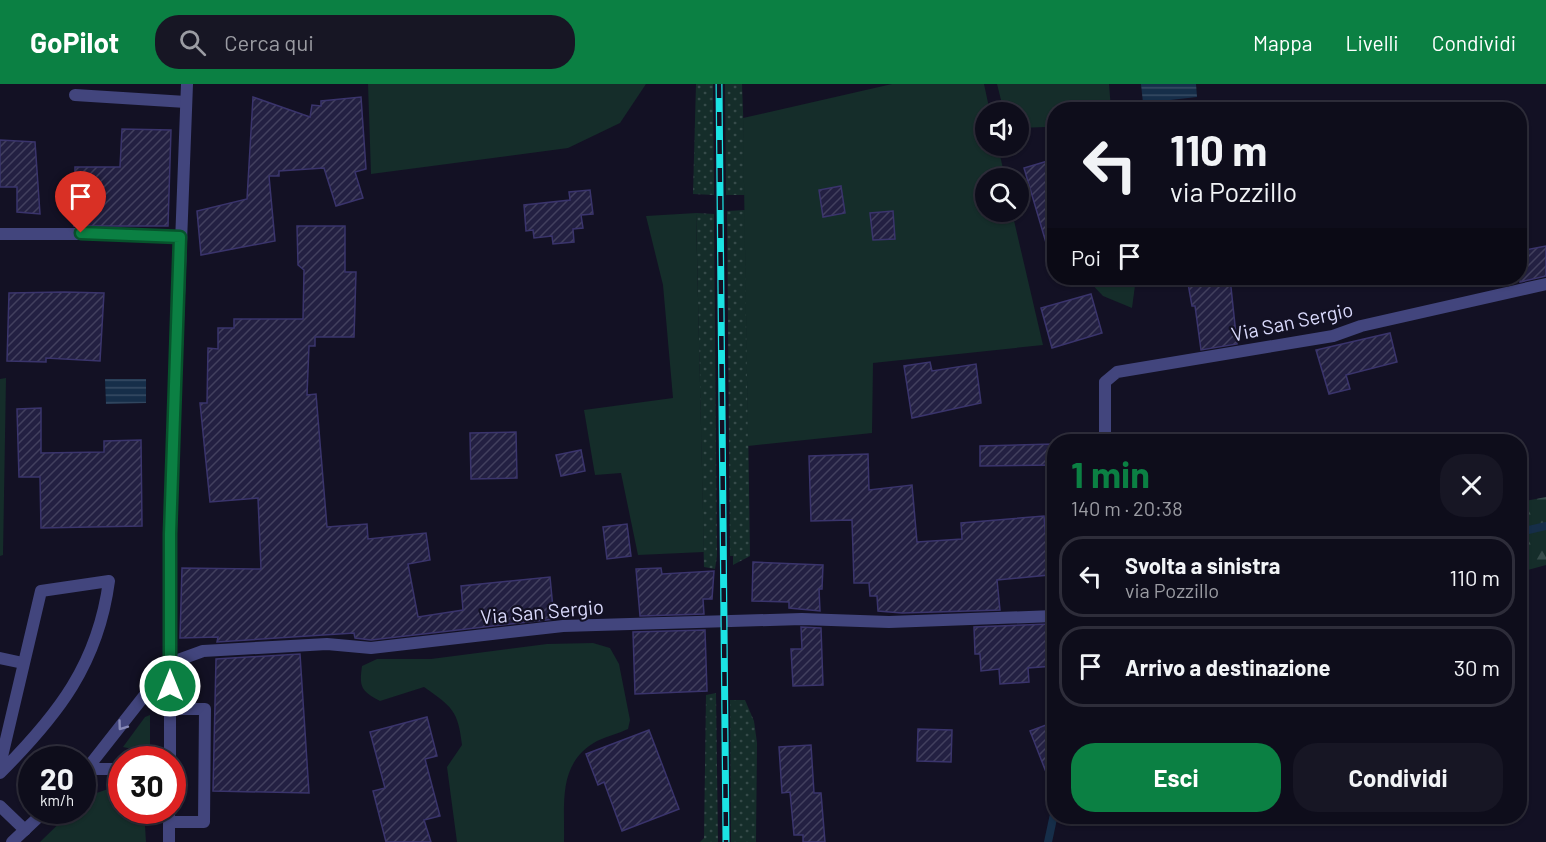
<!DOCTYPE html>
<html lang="it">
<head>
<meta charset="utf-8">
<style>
	body { margin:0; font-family:Barlow,sans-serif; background:#171624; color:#f1f3f6; height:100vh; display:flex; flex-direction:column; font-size:22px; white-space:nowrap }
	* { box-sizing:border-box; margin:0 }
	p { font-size:20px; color:#9b9ca3 }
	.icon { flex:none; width:33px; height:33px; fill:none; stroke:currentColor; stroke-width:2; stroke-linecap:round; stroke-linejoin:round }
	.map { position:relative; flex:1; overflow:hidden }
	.side { position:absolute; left:1047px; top:350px; width:480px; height:390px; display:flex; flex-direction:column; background:#0e0d1b; border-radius:24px; box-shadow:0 2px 4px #0004,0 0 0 2px #2e2d3a }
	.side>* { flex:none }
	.guide { position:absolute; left:1047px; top:18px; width:480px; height:183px; border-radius:24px; box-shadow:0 2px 4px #0004,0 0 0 2px #2e2d3a; background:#0e0d1b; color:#f1f3f6; overflow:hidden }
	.buttons { position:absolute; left:975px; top:18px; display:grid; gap:12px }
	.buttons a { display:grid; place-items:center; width:54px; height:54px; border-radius:50%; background:#0e0d1b; box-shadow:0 2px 4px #0004,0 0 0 2px #2e2d3a; font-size:30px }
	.speed { position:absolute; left:18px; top:662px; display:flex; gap:12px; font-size:30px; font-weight:700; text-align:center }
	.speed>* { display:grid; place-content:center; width:78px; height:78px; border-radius:50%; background:#0e0d1b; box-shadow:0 2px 4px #0004,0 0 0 2px #2e2d3a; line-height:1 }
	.speed small { font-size:15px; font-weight:400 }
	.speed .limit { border:9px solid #d22; background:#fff; color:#111 }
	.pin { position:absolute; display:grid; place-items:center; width:51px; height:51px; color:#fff; margin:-62px -26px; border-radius:50% 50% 50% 0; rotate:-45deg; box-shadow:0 0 6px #0007 }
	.pin .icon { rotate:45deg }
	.me { position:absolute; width:66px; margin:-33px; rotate:0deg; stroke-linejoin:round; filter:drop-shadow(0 0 4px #0008) }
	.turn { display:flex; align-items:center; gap:21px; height:126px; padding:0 24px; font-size:27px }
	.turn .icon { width:78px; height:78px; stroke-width:2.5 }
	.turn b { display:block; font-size:42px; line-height:51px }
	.then { display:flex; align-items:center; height:57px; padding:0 24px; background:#0003; gap:12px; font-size:22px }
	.round { display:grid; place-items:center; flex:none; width:63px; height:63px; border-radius:24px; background:#171624 }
	.summary { display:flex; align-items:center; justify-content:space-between; height:102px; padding:0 24px }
	h1 { font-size:36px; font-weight:700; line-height:45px; color:#0b8043 }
	.primary-button { display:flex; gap:12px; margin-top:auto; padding:12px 24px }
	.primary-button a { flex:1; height:69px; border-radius:24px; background:#0b8043; color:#fff; font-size:24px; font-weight:700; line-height:69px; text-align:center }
	.primary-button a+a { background:#171624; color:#f1f3f6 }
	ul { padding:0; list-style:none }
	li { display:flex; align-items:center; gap:18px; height:81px; margin:0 12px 9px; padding:0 12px; border:3px solid #2e2d3a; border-radius:24px }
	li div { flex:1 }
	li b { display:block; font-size:22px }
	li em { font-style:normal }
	header { display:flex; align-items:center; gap:36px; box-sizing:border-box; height:84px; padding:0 30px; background:#0b8043; color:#fff }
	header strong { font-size:28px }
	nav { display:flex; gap:33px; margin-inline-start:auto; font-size:21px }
	.search { width:420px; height:54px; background:#171624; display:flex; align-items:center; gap:15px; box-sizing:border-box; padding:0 21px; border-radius:24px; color:#9b9ca3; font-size:22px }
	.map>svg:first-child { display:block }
	.grass { fill:url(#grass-dots) }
	.forest { fill:url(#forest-firs) }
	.green { fill:#152d2a }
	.water { fill:url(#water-rules) }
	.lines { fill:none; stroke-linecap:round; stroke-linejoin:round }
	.stream { stroke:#162e49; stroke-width:8 }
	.building { fill:url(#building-hatch); stroke:#3a346c; stroke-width:1.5 }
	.service { stroke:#42457d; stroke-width:12 }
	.minor { stroke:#42457d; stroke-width:12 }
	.rail-casing { stroke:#1be3e4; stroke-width:7 }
	.rail { stroke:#131124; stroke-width:4.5; stroke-dasharray:14; stroke-linecap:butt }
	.oneway { stroke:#8688b6 }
	.route-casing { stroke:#07532c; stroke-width:15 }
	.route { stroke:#0b8043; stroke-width:10 }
	.labels { text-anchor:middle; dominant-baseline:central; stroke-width:4.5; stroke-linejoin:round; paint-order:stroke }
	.street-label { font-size:20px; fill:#d9d9fb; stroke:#131124 }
</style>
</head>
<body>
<header>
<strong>GoPilot</strong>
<div class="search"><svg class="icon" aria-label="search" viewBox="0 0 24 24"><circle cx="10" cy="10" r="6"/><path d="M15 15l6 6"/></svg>Cerca qui</div>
<nav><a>Mappa</a><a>Livelli</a><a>Condividi</a></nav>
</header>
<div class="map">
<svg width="1546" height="758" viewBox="0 0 1546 758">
	<defs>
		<pattern id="grass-dots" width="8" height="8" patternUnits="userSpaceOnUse" patternTransform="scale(1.5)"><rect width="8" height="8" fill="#152d2a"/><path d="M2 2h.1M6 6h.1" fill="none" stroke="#364b4a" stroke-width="1.8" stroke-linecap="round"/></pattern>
		<pattern id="forest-firs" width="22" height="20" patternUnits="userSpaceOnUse" patternTransform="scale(1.5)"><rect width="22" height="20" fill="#152d2a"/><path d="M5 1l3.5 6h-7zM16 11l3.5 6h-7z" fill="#364b4a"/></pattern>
		<pattern id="water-rules" width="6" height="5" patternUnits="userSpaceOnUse" patternTransform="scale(1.5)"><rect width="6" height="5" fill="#162e49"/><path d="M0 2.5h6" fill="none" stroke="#374c64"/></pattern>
		<pattern id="building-hatch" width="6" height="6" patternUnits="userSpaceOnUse" patternTransform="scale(1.5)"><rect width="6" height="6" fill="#232042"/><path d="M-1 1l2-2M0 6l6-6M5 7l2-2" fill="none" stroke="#42405e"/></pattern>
	</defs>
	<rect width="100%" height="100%" fill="#131124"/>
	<g class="grass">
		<path d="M696 0H713L714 111 693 110Z"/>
		<path d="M725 0H742L746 111H726Z"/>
		<path d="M745 126 750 472 733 481V472H730L727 127Z"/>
		<path d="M696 129 714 130 717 472 715 485 704 483Z"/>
		<path d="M716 609 718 758H700L704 754 706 611Z"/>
		<path d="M730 616H745L754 637 757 659 756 758H731Z"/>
	</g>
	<path class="forest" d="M1546 413V481L1520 488V418Z"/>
	<g class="green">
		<path d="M368 0H646L620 39 568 64 371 90Z"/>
		<path d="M892 0H984L990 28H986V62H998L1005 94H986V128H1012L1043 261 873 279 872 349 748 362 743 34Z"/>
		<path d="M997 0H1109L1111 25 1054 26V53L1046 43 1019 44 1018 28H1004Z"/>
		<path d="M696 129 704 468 638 471 621 389 595 391 584 326 673 314 663 201 646 132Z"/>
		<path d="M1086 194H1136L1132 224 1103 212Z"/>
		<path d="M6 294 3 471 0 472V295Z"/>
		<path d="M593 559 610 564 619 580 630 636 628 645C618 650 607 652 597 657 557 679 565 719 564 758H457L447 683 462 661C458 626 452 623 424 603L380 617C361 607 359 603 362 582L377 575H431L547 560Z"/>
		<path d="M150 631V669L123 663 145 633Z"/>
		<path d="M108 705 121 706 122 726H144L146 758H40L73 726H82L83 717 88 712Z"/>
	</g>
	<g class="water">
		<path d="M1141 0H1196L1197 13 1143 19Z"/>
		<path d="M105 295H146V319L106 320Z"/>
	</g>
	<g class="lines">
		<g class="stream">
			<path d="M1520 448 1546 442"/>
			<path d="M1048 758 1054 730"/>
		</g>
	</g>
	<g class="building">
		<path d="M253 13 310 33 312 21 321 22V17L361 13 366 85 355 88 363 114 336 122 324 84 279 87V92H269L275 157 201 171 197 127 247 115Z"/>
		<path d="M122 45 171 46 168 142H74L75 83H120Z"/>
		<path d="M0 56 35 58 40 130 17 128V103H0Z"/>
		<path d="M1051 76 1054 90V95L1049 97 1054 114V168L1049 169 1024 84Z"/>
		<path d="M841 102 845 129 823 133 819 106Z"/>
		<path d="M590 106 593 130 581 131 583 144 573 145 574 158 553 160 552 152 534 154 533 146 526 147 524 121 570 116 569 108Z"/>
		<path d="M893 127 895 155 873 156 870 129Z"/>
		<path d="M297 142H345V188H356L354 253H315V262H309L307 311 316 310 327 443 367 440 368 455 426 449 430 476 408 480 418 533 463 526 461 502 550 493 554 535 371 556 355 554 354 549 217 558 218 553 180 554 182 484 261 485 258 414 210 418 200 319H207L208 264 218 265V244H234V235H303L304 186 298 181Z"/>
		<path d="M1546 162V192L1520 198V167Z"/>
		<path d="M1187 194H1230L1237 260 1201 266 1195 222H1192Z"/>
		<path d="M64 208 104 209 100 277 46 274V278L7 277 9 209Z"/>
		<path d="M1091 210 1102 249 1052 264 1041 224Z"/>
		<path d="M1390 249 1397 278 1346 291 1350 305 1329 310 1316 266Z"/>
		<path d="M930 278 932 287 976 280 981 319 912 334 904 282Z"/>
		<path d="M41 324V369L104 368V357L141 356 142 442 41 444 40 393H19L17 325Z"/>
		<path d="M516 348 517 394 471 395 470 349Z"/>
		<path d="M1054 360V381L980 382V362Z"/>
		<path d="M581 366 585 387 561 392 556 371Z"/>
		<path d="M868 370 869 406 912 401 917 458 962 455 961 439 1044 432 1049 491 997 496 1000 526 902 529 878 527 877 512H870L869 499H854L852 436 811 437 809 372Z"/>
		<path d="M627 440 631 472 607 475 603 443Z"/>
		<path d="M753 478 823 481 822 505H819L820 527 789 524V518L752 517Z"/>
		<path d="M661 484 662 490 714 487 712 515H703L704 530 640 532 636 485Z"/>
		<path d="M1050 540V543H1054V582L1028 584 1029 598 1000 600 999 585 981 587 980 570H975L974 543Z"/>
		<path d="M801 543 821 544 823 601 793 602 791 565H802Z"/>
		<path d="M705 546 707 607 635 610 633 548Z"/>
		<path d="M300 570 309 709 213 707 216 575Z"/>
		<path d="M427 633 437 672 425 675 440 732 424 736 431 758H386L373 707 385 704 370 648Z"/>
		<path d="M1054 638V706H1053L1030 647Z"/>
		<path d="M918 645 952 646 951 678 917 677Z"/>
		<path d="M649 646 679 725 622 747 604 698 598 701 586 670Z"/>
		<path d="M811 661 814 709H821L825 758H803V751H794L790 708 782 709 779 663Z"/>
	</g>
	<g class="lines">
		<g class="service">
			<path d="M75 11 186 18"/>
			<path d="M1105 357V298L1117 288 1333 252 1361 242 1546 200"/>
			<path d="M0 574 23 579"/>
			<path d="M170 579 203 567 327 560 371 564 563 542 802 535 889 538 1054 532"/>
			<path d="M0 681 41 507 109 497C98 580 58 631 0 689"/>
			<path d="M0 722 25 746"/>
			<path d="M169 738H204L205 625H170"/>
		</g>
		<g class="minor">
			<path d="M0 150H120L180 153"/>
			<path d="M170 675V450L187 0"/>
			<path d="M89 685H122"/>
			<path d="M82 691 170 579"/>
			<path d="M12 758 46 726"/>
			<path d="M169 758V726"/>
		</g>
		<defs>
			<path id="rail" d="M719 0 726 758"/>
		</defs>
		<use href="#rail" class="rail-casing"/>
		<use href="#rail" class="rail"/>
	</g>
	<defs><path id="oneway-chevron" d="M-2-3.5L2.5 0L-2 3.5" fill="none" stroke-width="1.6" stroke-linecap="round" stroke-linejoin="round" transform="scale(1.5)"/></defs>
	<use class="oneway" href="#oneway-chevron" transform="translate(122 642) rotate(126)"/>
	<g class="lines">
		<defs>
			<path id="route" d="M81 149 180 153 170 450V602"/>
		</defs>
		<use href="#route" class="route-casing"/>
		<use href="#route" class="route"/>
	</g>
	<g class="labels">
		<g class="street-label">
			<text transform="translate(1292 237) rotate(-12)">Via San Sergio</text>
			<text transform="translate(542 527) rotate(-5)">Via San Sergio</text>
		</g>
	</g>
</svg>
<div class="buttons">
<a><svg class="icon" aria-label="sound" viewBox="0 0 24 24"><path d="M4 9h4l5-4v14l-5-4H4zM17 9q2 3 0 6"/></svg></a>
<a><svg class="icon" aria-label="search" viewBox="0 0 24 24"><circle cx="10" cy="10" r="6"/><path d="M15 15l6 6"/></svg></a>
</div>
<div class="speed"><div>20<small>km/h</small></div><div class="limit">30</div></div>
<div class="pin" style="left:81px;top:149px;background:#d93025"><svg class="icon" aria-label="arrive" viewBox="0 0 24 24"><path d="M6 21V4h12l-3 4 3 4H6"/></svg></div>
<svg class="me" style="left:170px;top:602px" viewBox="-20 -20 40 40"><circle r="17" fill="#0b8043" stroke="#fff" stroke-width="3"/><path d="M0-11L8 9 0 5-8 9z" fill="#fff"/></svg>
<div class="guide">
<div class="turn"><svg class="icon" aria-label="left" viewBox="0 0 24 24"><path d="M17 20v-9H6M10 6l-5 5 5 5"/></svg><div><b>110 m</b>via Pozzillo</div></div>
<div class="then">Poi<svg class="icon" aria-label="arrive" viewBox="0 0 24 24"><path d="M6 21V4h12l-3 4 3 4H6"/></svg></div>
</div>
<section class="side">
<div class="summary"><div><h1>1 min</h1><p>140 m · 20:38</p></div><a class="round"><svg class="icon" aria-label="close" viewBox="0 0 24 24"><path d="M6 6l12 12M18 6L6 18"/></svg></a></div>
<ul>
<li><svg class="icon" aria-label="left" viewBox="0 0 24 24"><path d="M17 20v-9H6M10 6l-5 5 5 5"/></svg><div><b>Svolta a sinistra</b><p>via Pozzillo</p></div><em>110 m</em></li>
<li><svg class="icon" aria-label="arrive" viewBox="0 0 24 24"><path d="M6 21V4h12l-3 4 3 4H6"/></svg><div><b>Arrivo a destinazione</b></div><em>30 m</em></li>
</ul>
<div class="primary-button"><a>Esci</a><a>Condividi</a></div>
</section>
</div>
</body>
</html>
